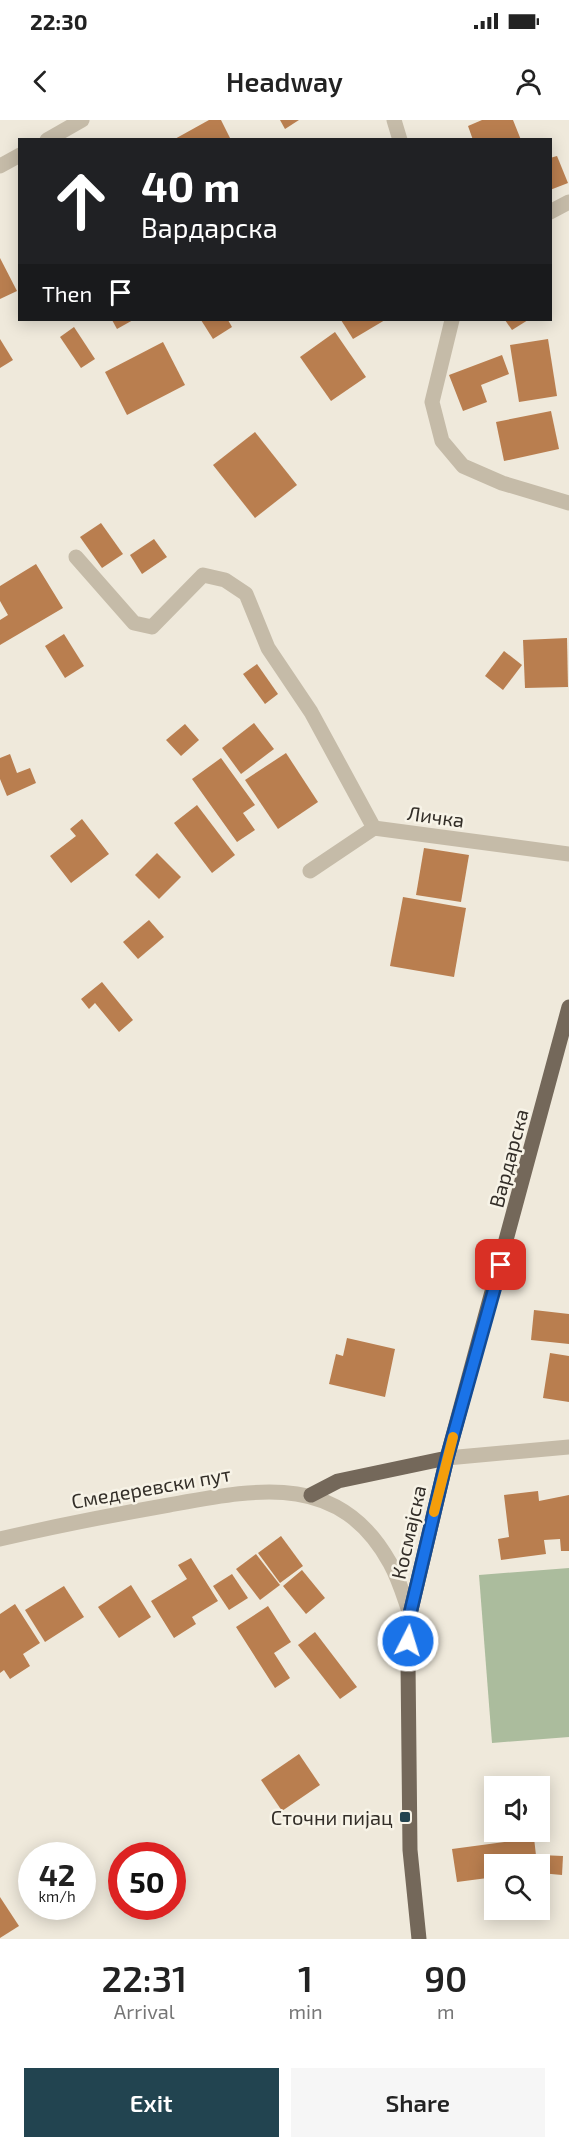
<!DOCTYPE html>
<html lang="en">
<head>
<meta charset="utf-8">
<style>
	body { margin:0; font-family:"Exo 2",sans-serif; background:#f6f6f6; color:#222; height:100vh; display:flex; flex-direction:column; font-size:22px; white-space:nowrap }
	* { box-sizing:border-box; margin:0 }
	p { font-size:20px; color:#767676 }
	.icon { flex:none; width:33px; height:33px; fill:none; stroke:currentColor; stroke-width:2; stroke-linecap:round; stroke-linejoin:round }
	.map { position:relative; height:1819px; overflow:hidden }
	.drawer { display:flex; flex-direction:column; background:#fff; flex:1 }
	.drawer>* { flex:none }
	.banner { position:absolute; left:18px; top:18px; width:534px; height:183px; border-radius:0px; box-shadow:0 3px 15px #0003; background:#202124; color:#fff; overflow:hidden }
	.tools { position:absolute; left:484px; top:1656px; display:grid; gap:12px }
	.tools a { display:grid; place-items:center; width:66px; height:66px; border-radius:0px; background:#fff; box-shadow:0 3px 15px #0003; font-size:30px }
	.speed { position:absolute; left:18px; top:1722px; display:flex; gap:12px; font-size:30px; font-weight:700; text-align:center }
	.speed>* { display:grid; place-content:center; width:78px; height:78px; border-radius:50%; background:#fff; box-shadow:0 3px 15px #0003; line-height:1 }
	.speed small { font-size:15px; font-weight:400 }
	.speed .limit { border:9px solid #d22; background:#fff; color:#111 }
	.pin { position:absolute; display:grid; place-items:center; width:51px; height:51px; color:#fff; margin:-26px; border-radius:12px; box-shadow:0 3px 9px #0006 }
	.me { position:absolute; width:66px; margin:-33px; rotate:5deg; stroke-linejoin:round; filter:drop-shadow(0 0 4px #0008) }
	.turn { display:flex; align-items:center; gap:21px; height:126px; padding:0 24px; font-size:27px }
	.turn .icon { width:78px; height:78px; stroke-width:2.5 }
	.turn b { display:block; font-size:42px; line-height:51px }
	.then { display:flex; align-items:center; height:57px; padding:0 24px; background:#0003; gap:12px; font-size:22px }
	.eta { display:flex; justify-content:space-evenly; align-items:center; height:102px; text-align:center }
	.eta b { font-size:36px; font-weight:600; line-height:42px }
	.action { display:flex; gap:12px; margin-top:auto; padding:12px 24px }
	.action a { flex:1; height:69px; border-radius:0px; background:#224450; color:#fff; font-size:24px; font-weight:600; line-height:69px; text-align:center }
	.action a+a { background:#f6f6f6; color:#222 }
	.status { display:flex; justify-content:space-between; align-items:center; height:42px; padding:0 30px; background:#fff; direction:ltr }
	.status svg { height:16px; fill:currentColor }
	header { display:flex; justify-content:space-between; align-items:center; height:78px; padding:0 24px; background:#fff; font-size:27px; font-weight:600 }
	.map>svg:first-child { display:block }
	.green { fill:#abbc9d }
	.building { fill:#b97e4f }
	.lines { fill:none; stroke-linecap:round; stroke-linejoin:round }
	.minor { stroke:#c5bba8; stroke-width:15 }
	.major { stroke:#74685a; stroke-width:15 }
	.route-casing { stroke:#114b97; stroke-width:15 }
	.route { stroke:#1a73e8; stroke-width:10 }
	.slow { stroke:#f59e0b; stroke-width:10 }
	.poi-dot { fill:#224450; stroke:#f7f3e7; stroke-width:2 }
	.labels { text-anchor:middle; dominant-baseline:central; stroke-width:5; stroke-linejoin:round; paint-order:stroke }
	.street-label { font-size:20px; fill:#332e28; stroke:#f7f3e7 }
	.poi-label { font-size:20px; fill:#332e28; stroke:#f7f3e7; text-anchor:end }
</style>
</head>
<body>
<div class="status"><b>22:30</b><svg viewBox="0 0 49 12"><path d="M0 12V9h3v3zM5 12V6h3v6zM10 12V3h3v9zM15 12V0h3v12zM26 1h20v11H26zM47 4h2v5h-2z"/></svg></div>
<header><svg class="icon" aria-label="back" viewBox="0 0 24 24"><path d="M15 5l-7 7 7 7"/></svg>Headway<svg class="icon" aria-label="person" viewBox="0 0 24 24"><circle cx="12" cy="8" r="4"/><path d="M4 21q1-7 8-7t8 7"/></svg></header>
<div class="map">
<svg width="569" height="1819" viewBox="0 0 569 1819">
	<rect width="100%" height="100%" fill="#efe9db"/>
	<path class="green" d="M569 1448V1617L492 1623 479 1455Z"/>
	<g class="building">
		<path d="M209 0H221L231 20H173Z"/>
		<path d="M280 0H299L285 9Z"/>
		<path d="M482 0H513L521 20H473L468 6Z"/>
		<path d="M557 36 568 63 550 70V38Z"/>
		<path d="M0 138 17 171 0 179Z"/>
		<path d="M112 200H133L117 209Z"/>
		<path d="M201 200H228L232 207 213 219Z"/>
		<path d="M341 200H385L353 219Z"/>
		<path d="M505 200H528L512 210Z"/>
		<path d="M74 207 95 239 81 248 60 217Z"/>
		<path d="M335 212 366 257 331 281 300 237Z"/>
		<path d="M0 219 13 240 0 248Z"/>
		<path d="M548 219 557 276 519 282 510 225Z"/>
		<path d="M163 222 185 265 127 295 105 252Z"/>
		<path d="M502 235 509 254 481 265 487 282 463 291 449 255Z"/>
		<path d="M551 291 559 329 504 341 496 302Z"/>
		<path d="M255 312 297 365 255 398 213 345Z"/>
		<path d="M101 403 123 434 102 448 80 417Z"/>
		<path d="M154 419 167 437 142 454 130 435Z"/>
		<path d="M36 444 63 488 0 525V500L8 495 0 481V466Z"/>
		<path d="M64 514 84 546 65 558 45 526Z"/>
		<path d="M567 518 568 567 525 568 523 520Z"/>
		<path d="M504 531 522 545 503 570 485 556Z"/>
		<path d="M257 544 278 574 265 584 243 554Z"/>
		<path d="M254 603 274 629 241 654 222 628Z"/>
		<path d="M185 604 199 620 181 636 166 620Z"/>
		<path d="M286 633 318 682 278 709 245 660Z"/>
		<path d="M10 634 17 653 30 648 36 663 7 676 0 659V638Z"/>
		<path d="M221 638 255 685 243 693 255 710 237 722 192 659Z"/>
		<path d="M197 685 235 735 212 753 174 703Z"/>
		<path d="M82 699 109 734 71 763 50 736 76 716 70 709Z"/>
		<path d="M424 728 469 735 461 782 416 775Z"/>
		<path d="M157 733 181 757 159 779 135 755Z"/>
		<path d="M403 777 466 788 454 857 390 846Z"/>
		<path d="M149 800 164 817 138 839 123 822Z"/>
		<path d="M102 862 133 900 119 912 95 883 89 889 81 879Z"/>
		<path d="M534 1190 569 1194V1224L531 1220Z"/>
		<path d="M347 1218 395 1229 385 1277 329 1264 336 1234 343 1236Z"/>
		<path d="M550 1233 569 1236V1282L543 1278Z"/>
		<path d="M538 1371 539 1381 569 1375V1431H561L560 1419 544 1420 546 1434 501 1440 498 1419 509 1417 504 1375Z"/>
		<path d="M281 1416 303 1446 280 1463 258 1433Z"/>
		<path d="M256 1434 280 1465 260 1480 236 1449Z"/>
		<path d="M191 1438 218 1481 192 1497 196 1504 174 1518 151 1481 187 1459 178 1445Z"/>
		<path d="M302 1450 325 1478 306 1494 283 1466Z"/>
		<path d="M232 1454 248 1478 229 1490 213 1466Z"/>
		<path d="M131 1465 151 1497 119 1518 98 1487Z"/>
		<path d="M64 1466 84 1497 45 1522 25 1490Z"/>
		<path d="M15 1484 40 1523 23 1534 30 1546 10 1559 4 1550 0 1553V1494Z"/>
		<path d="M268 1486 291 1522 274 1533 290 1558 275 1568 236 1507Z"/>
		<path d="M315 1512 357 1567 340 1579 298 1525Z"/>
		<path d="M299 1634 320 1665 282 1691 261 1660Z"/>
		<path d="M534 1718 537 1744H495V1757L457 1762 452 1729Z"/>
		<path d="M540 1735 563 1736 562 1755 540 1753Z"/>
		<path d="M0 1777 19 1806 0 1818Z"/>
	</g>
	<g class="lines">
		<g class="minor">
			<path d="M394 0 400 20"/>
			<path d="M47 20 82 0"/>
			<path d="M0 46 20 35"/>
			<path d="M550 92 569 82"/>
			<path d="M452 200 432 282 442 321 463 346 502 363 569 383"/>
			<path d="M76 437 134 503 152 507 203 455 225 460 246 474 268 528 311 592 374 708"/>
			<path d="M310 751 374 708 569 734"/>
			<path d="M447 1338 569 1327"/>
			<path d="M0 1419C56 1406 112 1395 169 1385 257 1369 339 1351 390 1443 399 1459 404 1477 410 1494"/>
		</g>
		<g class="major">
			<path d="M311 1375 338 1361 447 1338"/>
			<path d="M419 1819 410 1730 408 1543 410 1494 447 1338 569 887"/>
		</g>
	</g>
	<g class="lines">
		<defs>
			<path id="route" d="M408 1521 410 1494 447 1338 501 1145"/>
		</defs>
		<use href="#route" class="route-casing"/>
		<use href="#route" class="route"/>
		<path class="slow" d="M434 1392 453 1317"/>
	</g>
	<rect class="poi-dot" x="399" y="1691" width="12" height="12" rx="3"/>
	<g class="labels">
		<g class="street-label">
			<text transform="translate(436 696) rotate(8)">Личка</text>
			<text transform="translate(508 1038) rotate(-75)">Вардарска</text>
			<text transform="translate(151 1367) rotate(-10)">Смедеревски пут</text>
			<text transform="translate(408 1412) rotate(-77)">Космајска</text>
		</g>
		<g class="poi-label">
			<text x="393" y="1697">Сточни пијац</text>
		</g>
	</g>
</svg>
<div class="tools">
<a><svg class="icon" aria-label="sound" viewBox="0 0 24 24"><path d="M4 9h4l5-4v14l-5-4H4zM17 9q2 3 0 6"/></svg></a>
<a><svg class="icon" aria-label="search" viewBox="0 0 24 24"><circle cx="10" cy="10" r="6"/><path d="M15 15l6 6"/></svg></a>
</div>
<div class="speed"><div>42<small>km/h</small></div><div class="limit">50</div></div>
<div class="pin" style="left:501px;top:1145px;background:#d93025"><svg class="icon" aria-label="arrive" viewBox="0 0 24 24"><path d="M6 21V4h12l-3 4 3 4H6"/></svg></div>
<svg class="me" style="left:408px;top:1521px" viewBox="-20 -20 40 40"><circle r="17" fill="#1a73e8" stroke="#fff" stroke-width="3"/><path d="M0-11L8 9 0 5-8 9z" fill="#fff"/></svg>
<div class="banner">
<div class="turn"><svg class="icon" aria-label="ahead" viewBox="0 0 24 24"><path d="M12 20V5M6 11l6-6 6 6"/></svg><div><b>40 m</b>Вардарска</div></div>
<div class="then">Then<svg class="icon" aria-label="arrive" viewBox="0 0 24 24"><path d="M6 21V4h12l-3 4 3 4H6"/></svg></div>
</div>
</div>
<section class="drawer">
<div class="eta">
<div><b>22:31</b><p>Arrival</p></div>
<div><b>1</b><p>min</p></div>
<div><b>90</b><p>m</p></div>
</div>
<div class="action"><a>Exit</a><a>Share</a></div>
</section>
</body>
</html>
